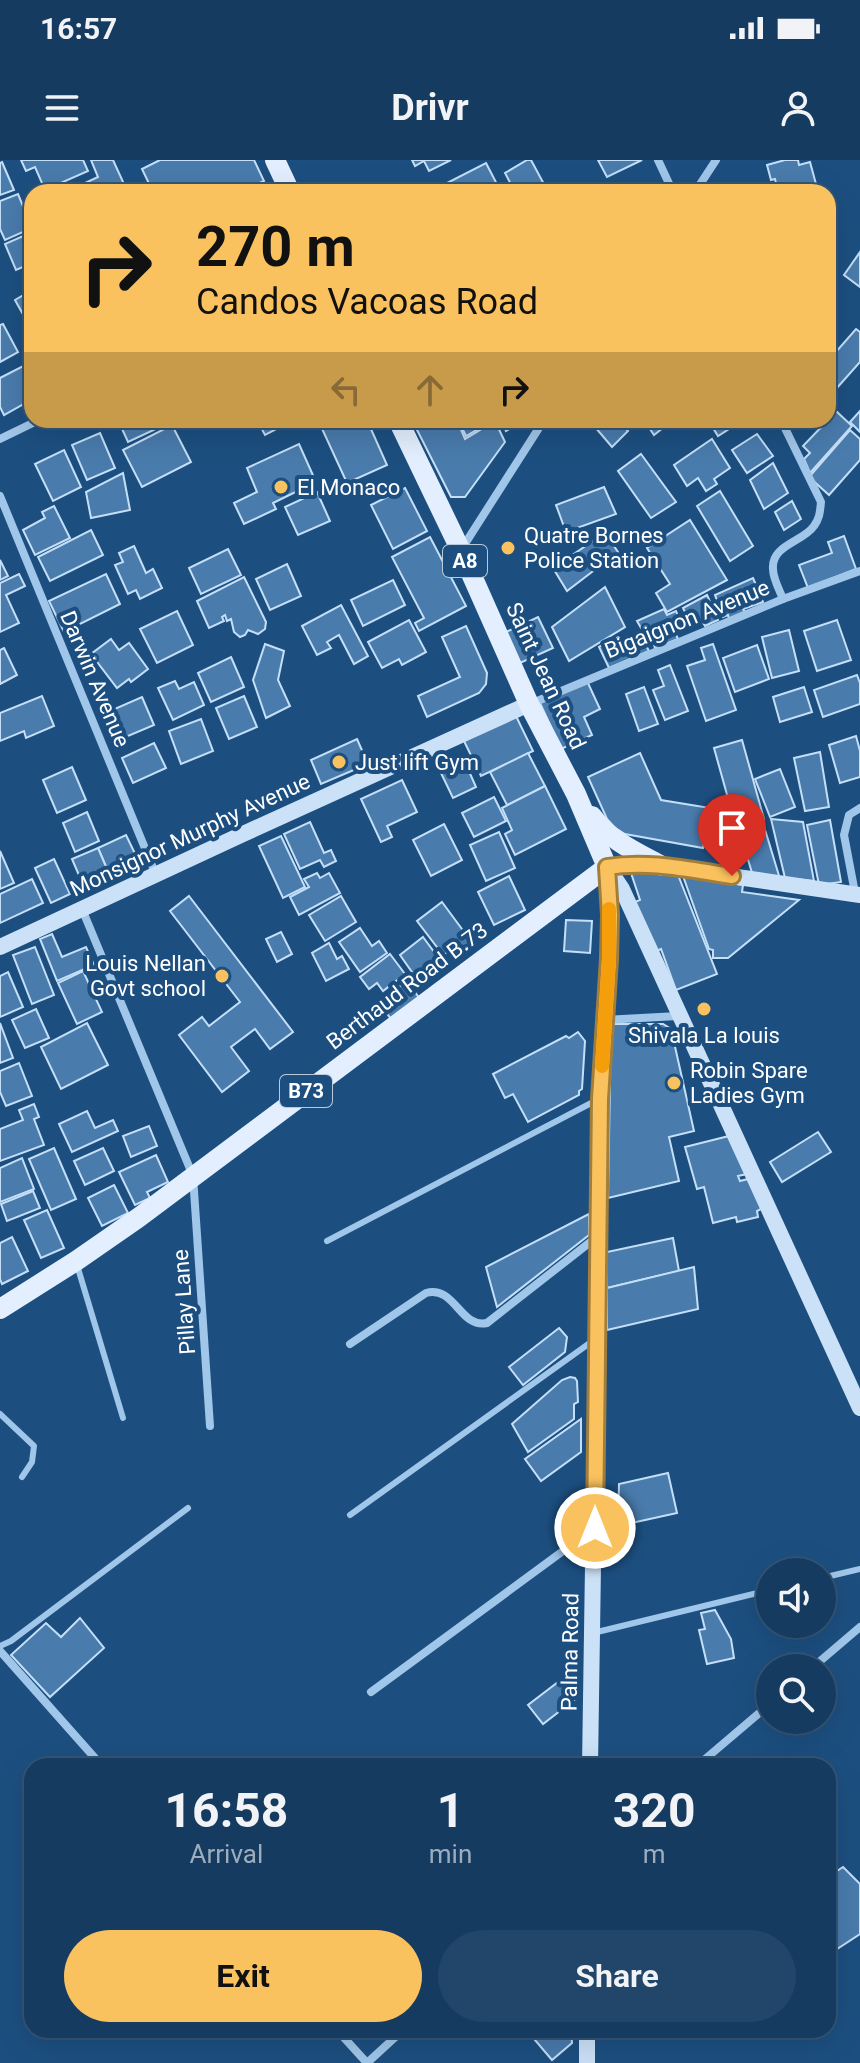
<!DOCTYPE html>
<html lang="en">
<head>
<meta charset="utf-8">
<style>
	body { margin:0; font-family:Roboto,sans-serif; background:#224669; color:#f1f3f6; height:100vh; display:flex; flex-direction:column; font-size:30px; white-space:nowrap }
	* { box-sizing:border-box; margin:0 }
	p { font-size:26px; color:#9dadbd }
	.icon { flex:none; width:44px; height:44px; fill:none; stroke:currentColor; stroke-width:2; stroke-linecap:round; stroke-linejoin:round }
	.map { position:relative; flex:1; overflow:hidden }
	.panel { position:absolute; left:24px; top:1598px; width:812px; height:280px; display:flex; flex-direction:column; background:#153b60; border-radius:24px; box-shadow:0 8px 32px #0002,0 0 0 2px #345575 }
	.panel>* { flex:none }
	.hud { position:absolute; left:24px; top:24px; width:812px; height:244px; border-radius:24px; box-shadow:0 8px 32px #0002,0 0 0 2px #345575; background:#fac25e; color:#111; overflow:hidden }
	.tools { position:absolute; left:756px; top:1398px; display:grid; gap:16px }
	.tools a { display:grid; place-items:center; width:80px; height:80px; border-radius:50%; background:#153b60; box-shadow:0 8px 32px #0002,0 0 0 2px #345575; font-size:40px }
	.pin { position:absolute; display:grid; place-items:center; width:68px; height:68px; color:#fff; margin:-82px -34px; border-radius:50% 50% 50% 0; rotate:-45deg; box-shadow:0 0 8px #0007 }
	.pin .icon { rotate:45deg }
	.me { position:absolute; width:88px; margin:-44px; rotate:0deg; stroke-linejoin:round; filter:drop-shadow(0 0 6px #0008) }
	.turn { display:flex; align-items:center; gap:28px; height:168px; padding:0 40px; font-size:36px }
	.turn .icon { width:104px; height:104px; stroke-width:2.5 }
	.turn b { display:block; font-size:56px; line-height:68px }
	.lanes { display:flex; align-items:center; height:76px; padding:0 40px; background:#0003; justify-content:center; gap:40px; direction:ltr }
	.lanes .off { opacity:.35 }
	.eta { display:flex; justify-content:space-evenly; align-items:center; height:136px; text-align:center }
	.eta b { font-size:48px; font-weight:700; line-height:56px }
	.primary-button { display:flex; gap:16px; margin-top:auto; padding:16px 40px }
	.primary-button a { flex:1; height:92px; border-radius:48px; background:#fac25e; color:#111; font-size:32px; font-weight:700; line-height:92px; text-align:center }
	.primary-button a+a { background:#224669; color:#f1f3f6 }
	.status { display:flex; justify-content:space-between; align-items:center; height:56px; padding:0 40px; background:#153b60; direction:ltr }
	.status svg { height:22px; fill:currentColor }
	header { display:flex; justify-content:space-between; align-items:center; height:104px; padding:0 40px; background:#153b60; font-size:36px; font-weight:700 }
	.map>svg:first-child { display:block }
	.building { fill:#497bac; stroke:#c4dff7; stroke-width:2 }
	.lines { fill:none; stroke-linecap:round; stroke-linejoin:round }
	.lane { stroke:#a0c6e9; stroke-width:6 }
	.street { stroke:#a0c6e9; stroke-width:8 }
	.secondary { stroke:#cbe1f7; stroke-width:16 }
	.primary { stroke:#e3effe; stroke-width:20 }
	.route-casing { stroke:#a27e3d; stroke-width:20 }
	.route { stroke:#fac25e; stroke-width:14 }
	.slow { stroke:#f59e0b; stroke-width:14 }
	.poi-dot { fill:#fac25e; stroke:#1c4f80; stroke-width:3 }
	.labels { text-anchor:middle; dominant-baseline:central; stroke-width:8; stroke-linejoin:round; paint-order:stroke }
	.shield { fill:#1c4f80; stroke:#bbcad9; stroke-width:2 }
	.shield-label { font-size:20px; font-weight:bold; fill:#fff }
	.poi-label { font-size:22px; fill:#fff; stroke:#1c4f80; text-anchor:start }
	.street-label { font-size:22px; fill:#fff; stroke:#1c4f80 }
</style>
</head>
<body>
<div class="status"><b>16:57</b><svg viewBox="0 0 49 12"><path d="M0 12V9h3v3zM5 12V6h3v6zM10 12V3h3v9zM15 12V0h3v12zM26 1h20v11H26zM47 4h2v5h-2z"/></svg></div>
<header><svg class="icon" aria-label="menu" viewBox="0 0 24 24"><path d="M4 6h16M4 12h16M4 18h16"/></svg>Drivr<svg class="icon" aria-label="person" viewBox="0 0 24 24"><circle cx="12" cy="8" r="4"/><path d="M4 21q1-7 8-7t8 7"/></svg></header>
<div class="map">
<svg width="860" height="1903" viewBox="0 0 860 1903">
	<rect width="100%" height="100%" fill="#1c4f80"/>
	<g class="building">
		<path d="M21 0H83L88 11 45 30 35 7 26 11Z"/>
		<path d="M91 0H113L124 24 107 32H66L98 17Z"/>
		<path d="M160 0H254L264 21 239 32H153L142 9Z"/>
		<path d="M412 0H451L429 11 424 1 415 6Z"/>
		<path d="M527 0H531L545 26 533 32H515L505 13Z"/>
		<path d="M598 0H642L607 17Z"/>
		<path d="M785 0H798L799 5 810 2 816 24 797 29 798 32H786V30L778 32 775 19 771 20 767 5Z"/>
		<path d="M2 2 14 30 0 35V3Z"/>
		<path d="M486 3 501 32H451L447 23Z"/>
		<path d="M144 23 149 32H125Z"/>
		<path d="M421 24 428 27 431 32H408Z"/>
		<path d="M18 34 32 68 5 80 0 69V41Z"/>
		<path d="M30 73 32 103 16 110 5 84Z"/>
		<path d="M860 92V127L844 115Z"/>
		<path d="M32 130V163L29 165 15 140Z"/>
		<path d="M3 164 18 192 0 202V165Z"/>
		<path d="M856 169 860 172V202L836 229 828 222V201Z"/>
		<path d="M31 202 32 242 31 240 4 255 0 247V218Z"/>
		<path d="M835 250 852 266 810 313 804 299 810 293 803 286 828 260Z"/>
		<path d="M860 251V272L850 262Z"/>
		<path d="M118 260H175L128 282Z"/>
		<path d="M257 260H292V261L265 275Z"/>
		<path d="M318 260H367L387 305 347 323Z"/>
		<path d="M412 260H457L465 279 495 261 505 282 465 337H451Z"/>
		<path d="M458 260H485L487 264 466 276Z"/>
		<path d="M501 260H525L506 271Z"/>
		<path d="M589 260H618L628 271 612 287Z"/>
		<path d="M644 260H673L654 275Z"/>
		<path d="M708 260H743L718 276Z"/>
		<path d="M172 265 191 302 142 327 123 290Z"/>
		<path d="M850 270 860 279V300L829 335 809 317Z"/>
		<path d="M100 273 115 308 87 320 72 285Z"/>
		<path d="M757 274 773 296 747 313 732 290Z"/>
		<path d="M712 279 730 308 714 319 717 324 706 331 698 318 687 326 674 305Z"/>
		<path d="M299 284 316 322 273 343 276 349 244 364 234 343 257 332 247 308Z"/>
		<path d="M64 290 81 327 53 341 35 304Z"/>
		<path d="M641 294 676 342 651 358 618 311Z"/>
		<path d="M773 303 788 333 764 349 750 320Z"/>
		<path d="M123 313 130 350 91 358 86 332Z"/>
		<path d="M604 327 616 354 566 372 556 345Z"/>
		<path d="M405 328 427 371 393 389 371 345Z"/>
		<path d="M720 331 753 386 730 401 697 346Z"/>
		<path d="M317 332 330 361 298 375 285 347Z"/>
		<path d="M792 341 801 359 784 370 775 352Z"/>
		<path d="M54 346 70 378 35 395 23 370 45 358 42 352Z"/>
		<path d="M690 360 727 420 667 452 656 433 670 424 647 388Z"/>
		<path d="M91 370 103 395 50 421 38 397Z"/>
		<path d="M605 373 618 392 567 431 553 408Z"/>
		<path d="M844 376 856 409 808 428 799 405 832 393 828 382Z"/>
		<path d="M430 377 466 446 419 471 415 463 424 458 392 397Z"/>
		<path d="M134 386 146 413 153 409 162 428 140 439 136 430 128 434 115 405 123 402 119 393Z"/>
		<path d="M228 389 241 415 201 434 189 408Z"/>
		<path d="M0 400 8 416 0 420Z"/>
		<path d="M287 404 301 436 270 450 256 419Z"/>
		<path d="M19 414 25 426 6 435 19 463 0 472V423Z"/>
		<path d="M106 414 120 444 64 472 49 441Z"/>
		<path d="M244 417 266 462 265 469 258 474 248 470 245 475 240 477 234 472 231 459 227 461 225 455 222 457 224 461 209 468 197 441Z"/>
		<path d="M753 418 763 442 743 449 745 452 729 459 728 455 723 457 715 435Z"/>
		<path d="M393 420 405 445 363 466 351 440Z"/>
		<path d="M605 427 625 467 569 501 552 467Z"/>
		<path d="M707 435 718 460 705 466 702 461 691 466 683 448Z"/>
		<path d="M341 445 368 496 354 504 339 475 327 482 331 488 317 495 302 466Z"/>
		<path d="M664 449 667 455 676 451 683 469 675 472 678 479 655 488 650 473 645 475 637 461Z"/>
		<path d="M177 451 193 485 157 503 140 469Z"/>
		<path d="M538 457 553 488 520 503 506 472Z"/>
		<path d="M409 460 426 492 402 505 399 499 382 508 368 482Z"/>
		<path d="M837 460 851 500 817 511 804 471Z"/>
		<path d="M466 466 487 513 486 524 479 533 427 557 418 536 460 517 442 477Z"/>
		<path d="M789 470 799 511 772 518 762 477Z"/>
		<path d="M618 476 624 485 641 476 649 491 609 508 599 487Z"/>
		<path d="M111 479 119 490 129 483 148 509 131 522 129 519 117 528 91 494Z"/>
		<path d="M265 484 284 491 278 520 290 546 266 558 253 520Z"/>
		<path d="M713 484 736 550 706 561 687 506 705 500 701 488Z"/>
		<path d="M757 485 769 519 735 532 723 498Z"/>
		<path d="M4 488 17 515 0 524V490Z"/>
		<path d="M231 497 244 527 211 542 198 513Z"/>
		<path d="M670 505 688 551 665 560 653 530 664 526 658 510Z"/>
		<path d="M857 515 860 523V544L823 557 814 530Z"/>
		<path d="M175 521 179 529 194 522 204 545 173 560 158 528Z"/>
		<path d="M587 521 600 549 584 557 592 575 561 589 540 543Z"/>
		<path d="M644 527 658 564 639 571 626 534Z"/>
		<path d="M804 527 812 552 780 562 773 537Z"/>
		<path d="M42 536 54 566 26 578 24 571 0 581V553Z"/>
		<path d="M244 536 257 567 229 579 216 548Z"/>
		<path d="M142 537 154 565 121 579 110 551Z"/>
		<path d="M515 554 533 591 481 616 463 579Z"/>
		<path d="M201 559 213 591 181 604 169 571Z"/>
		<path d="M856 576 860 591V617L840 623 829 585Z"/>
		<path d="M357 579 368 604 321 624 311 600Z"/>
		<path d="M742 580 764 659 736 667 714 588Z"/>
		<path d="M154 583 166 608 133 623 122 598Z"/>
		<path d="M820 592 829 647 805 651 794 598Z"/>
		<path d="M528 593 545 626 507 645 490 612Z"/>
		<path d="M640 593 661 640 710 648 703 688 625 674 615 668 607 659 588 617Z"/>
		<path d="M464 600 476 627 453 638 440 611Z"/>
		<path d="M72 607 86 640 57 653 43 620Z"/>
		<path d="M780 609 795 647 770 657 755 619Z"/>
		<path d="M402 620 417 652 387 666 392 677 381 682 361 639Z"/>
		<path d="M545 626 566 669 515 695 505 674 512 670 502 648Z"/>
		<path d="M494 637 506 661 474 677 462 653Z"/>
		<path d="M87 652 99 681 75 692 63 663Z"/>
		<path d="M771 659 803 662 814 721 785 718Z"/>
		<path d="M830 660 841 722 819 725 807 665Z"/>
		<path d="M310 662 324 693 331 690 336 701 324 707 320 700 300 709 284 674Z"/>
		<path d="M763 663 780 719 753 716 739 670Z"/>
		<path d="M444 664 462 700 431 716 413 680Z"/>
		<path d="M499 672 515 708 486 721 470 685Z"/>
		<path d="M126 675 139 702 110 716 98 688Z"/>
		<path d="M281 676 305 727 283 738 259 686Z"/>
		<path d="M98 688 110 716 84 727 72 699Z"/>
		<path d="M0 691 14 723 0 729Z"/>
		<path d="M54 699 70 734 51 743 35 708Z"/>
		<path d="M630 710 678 715 717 814 676 830 661 789 655 792 635 742 640 740Z"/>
		<path d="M317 713 320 718 329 713 340 733 299 755 290 737 309 727 304 719Z"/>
		<path d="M509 716 525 750 494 765 478 732Z"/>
		<path d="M683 716 743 725 742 732 799 740 728 798H713V790L709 789Z"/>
		<path d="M32 719 43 743 0 763V734Z"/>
		<path d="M189 736 293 872 270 889 255 869 231 887 249 911 222 932 179 875 202 857 209 866 240 842 170 751Z"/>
		<path d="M341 736 356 762 325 781 309 755Z"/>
		<path d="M442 742 473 784 453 799 448 792 443 795 417 761Z"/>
		<path d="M566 760 592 761 590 793 564 791Z"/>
		<path d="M360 768 372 786 379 781 387 793 360 812 339 782Z"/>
		<path d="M281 772 292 794 277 802 266 779Z"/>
		<path d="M52 774 62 797 86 787 94 805 57 821 40 779Z"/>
		<path d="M423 777 443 804 419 822 400 795Z"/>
		<path d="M329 783 337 799 342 796 349 809 326 821 312 793Z"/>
		<path d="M35 787 54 835 32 844 13 795Z"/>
		<path d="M390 794 405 814 383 831 377 823 369 829 360 817Z"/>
		<path d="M83 811 102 852 77 864 58 823Z"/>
		<path d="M8 812 23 847 0 857V816Z"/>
		<path d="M407 821 420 839 392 860 378 843Z"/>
		<path d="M36 849 49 878 25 888 12 860Z"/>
		<path d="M0 863 13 898 0 903Z"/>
		<path d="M87 863 108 905 61 929 41 887Z"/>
		<path d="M611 864H663L671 869 694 971 669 977 679 1021 608 1038Z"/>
		<path d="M578 872 585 881 582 929 579 931V935L528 962 513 934 505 938 493 914 566 876 569 878Z"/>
		<path d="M19 903 32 936 6 946 0 932V911Z"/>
		<path d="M34 944 39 957 34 959 44 985 0 1001V969L23 960 19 950Z"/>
		<path d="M87 951 95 968 113 960 118 971 72 992 59 964Z"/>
		<path d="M149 966 157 986 131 997 123 976Z"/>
		<path d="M818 972 831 992 782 1022 770 1002Z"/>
		<path d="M729 976 747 1014 738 1016 740 1021 748 1019 763 1048 757 1051 758 1057 737 1062 736 1057 713 1063 704 1027 697 1029 685 987Z"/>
		<path d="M54 988 76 1039 51 1050 29 999Z"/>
		<path d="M103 988 114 1011 85 1025 74 1001Z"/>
		<path d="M156 995 168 1022 147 1032 150 1038 135 1045 119 1012Z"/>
		<path d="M22 998 34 1029 0 1042V1008Z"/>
		<path d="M114 1025 128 1053 102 1066 88 1038Z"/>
		<path d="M33 1031 40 1048 7 1061 1 1044Z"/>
		<path d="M47 1050 64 1088 41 1098 24 1060Z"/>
		<path d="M589 1054V1075L497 1147 486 1107Z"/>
		<path d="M12 1077 28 1111 2 1124 0 1119V1083Z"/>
		<path d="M673 1078 679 1111 607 1128V1092Z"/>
		<path d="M694 1107 698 1149 607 1170V1128Z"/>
		<path d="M559 1168 567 1177 565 1192 523 1225 509 1207Z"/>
		<path d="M570 1217 575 1218 577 1221 578 1242 574 1244V1259L528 1292 512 1264 562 1220Z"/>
		<path d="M581 1259V1292L541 1321 525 1299Z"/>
		<path d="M668 1313 677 1353 618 1366 619 1324Z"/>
		<path d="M715 1450 731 1479 734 1498 707 1504 699 1470 705 1469 701 1453Z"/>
		<path d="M80 1458 104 1488 50 1537 11 1495 46 1463 61 1477Z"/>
		<path d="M575 1509 574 1533 578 1537 543 1564 528 1545Z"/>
		<path d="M843 1707 860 1724V1774L828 1795V1717Z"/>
		<path d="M545 1870H571L572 1883 552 1900 534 1879Z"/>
	</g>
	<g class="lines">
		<g class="lane">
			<path d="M327 1081 597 940"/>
			<path d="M77 1105 123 1258"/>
			<path d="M0 1254 34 1286 32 1302 22 1317"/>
			<path d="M350 1355 594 1180"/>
			<path d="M822 1418 860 1409"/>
			<path d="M593 1473 770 1430"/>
			<path d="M0 1486 11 1481 188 1348"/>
		</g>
		<g class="street">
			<path d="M658 0 673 32"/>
			<path d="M695 32 716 0"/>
			<path d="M781 260 821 342C820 351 820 358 814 366 803 382 771 385 773 409 773 419 780 431 783 439"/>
			<path d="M0 279 39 260"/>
			<path d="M0 336 156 715"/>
			<path d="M461 390 544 260"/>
			<path d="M530 544 783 439 860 411"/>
			<path d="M855 733 844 675 849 655 860 648"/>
			<path d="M82 749 193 1016 210 1266"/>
			<path d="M604 860 678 856"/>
			<path d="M350 1184 426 1133C455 1125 460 1169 487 1163L598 1076"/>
			<path d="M0 1491 102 1606"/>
			<path d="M812 1508 860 1467"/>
			<path d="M371 1532 593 1369"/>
			<path d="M697 1606 770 1544"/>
			<path d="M337 1870 367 1903"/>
			<path d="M367 1903 403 1870"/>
		</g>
		<g class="secondary">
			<path d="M607 707 630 704 662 706 860 735"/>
			<path d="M608 708 622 729 860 1248"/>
			<path d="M0 787 243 674 529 544"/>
			<path d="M590 1606 600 939 610 755 607 707"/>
			<path d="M587 1903V1870"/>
		</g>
		<g class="primary">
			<path d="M275 0 290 32"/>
			<path d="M592 656C610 681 636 692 662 706"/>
			<path d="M0 1149 76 1101 138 1058 607 707 576 634 529 544 461 391 398 260"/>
		</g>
	</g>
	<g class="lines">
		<defs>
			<path id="route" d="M595 1368 600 939 609 799 610 755 607 707C649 700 691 710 732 716"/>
		</defs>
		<use href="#route" class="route-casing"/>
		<use href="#route" class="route"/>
		<path class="slow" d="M602 906 609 799V749"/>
	</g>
	<g class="poi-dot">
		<circle cx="281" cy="327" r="8"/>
		<circle cx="508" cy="388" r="8"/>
		<circle cx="339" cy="602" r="8"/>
		<circle cx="222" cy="816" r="8"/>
		<circle cx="704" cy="849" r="8"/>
		<circle cx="674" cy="923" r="8"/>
	</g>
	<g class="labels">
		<g class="shield">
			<rect x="443" y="385" width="44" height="32" rx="6"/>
			<rect x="280" y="915" width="52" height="32" rx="6"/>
		</g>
		<g class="shield-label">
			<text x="465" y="401">A8</text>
			<text x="306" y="931">B73</text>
		</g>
		<g class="poi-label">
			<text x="297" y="327">El Monaco</text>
			<text x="524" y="375">Quatre Bornes<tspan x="524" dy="25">Police Station</tspan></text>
			<text x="355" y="602">Just lift Gym</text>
			<text x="206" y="803" text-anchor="end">Louis Nellan<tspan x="206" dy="25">Govt school</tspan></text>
			<text x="704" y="875" text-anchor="middle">Shivala La louis</text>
			<text x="690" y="910">Robin Spare<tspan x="690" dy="25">Ladies Gym</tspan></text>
		</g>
		<g class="street-label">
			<text transform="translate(687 459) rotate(-22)">Bigaignon Avenue</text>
			<text transform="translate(546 516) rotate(65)">Saint Jean Road</text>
			<text transform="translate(95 519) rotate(67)">Darwin Avenue</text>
			<text transform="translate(190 675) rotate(-25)">Monsignor Murphy Avenue</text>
			<text transform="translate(407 826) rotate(-37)">Berthaud Road B.73</text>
			<text transform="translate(184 1142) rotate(-94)">Pillay Lane</text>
			<text transform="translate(570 1492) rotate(-89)">Palma Road</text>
		</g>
	</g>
</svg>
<div class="tools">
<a><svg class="icon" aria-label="sound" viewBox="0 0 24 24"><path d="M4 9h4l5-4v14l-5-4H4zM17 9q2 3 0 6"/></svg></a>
<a><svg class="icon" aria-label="search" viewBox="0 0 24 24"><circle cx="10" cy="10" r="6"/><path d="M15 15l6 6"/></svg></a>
</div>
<div class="pin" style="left:732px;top:716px;background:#d93025"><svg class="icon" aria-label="arrive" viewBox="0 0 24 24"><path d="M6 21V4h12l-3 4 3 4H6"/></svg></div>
<svg class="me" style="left:595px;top:1368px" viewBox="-20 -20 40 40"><circle r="17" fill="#fac25e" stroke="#fff" stroke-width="3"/><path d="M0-11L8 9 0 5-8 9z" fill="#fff"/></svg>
<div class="hud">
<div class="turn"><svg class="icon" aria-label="right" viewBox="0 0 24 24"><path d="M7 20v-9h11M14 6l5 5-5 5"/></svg><div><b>270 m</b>Candos Vacoas Road</div></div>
<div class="lanes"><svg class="icon off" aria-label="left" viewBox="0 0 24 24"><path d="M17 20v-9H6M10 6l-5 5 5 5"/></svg><svg class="icon off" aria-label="ahead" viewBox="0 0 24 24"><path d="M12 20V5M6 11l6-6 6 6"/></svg><svg class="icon" aria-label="right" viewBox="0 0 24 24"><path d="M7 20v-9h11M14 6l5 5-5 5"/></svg></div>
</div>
<section class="panel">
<div class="eta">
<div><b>16:58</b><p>Arrival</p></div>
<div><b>1</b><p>min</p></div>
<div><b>320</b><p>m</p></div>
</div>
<div class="primary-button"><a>Exit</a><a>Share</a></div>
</section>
</div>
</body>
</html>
